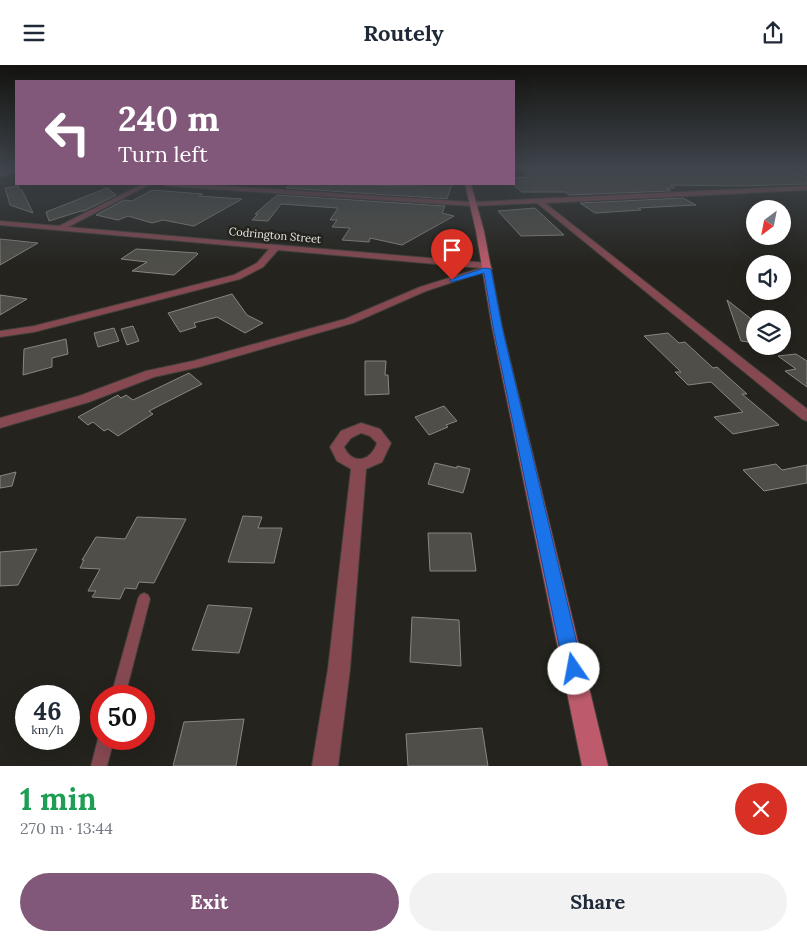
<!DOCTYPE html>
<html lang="en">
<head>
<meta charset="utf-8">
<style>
	body { margin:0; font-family:Lora,serif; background:#f2f2f3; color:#1f2937; height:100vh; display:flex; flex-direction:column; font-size:19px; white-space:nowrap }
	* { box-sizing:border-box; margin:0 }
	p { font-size:16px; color:#747a83 }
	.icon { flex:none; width:28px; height:28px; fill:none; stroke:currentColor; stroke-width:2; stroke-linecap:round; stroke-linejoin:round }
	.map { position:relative; height:701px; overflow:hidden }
	.details { display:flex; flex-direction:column; background:#fff; flex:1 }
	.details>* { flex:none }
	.guide { position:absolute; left:15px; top:15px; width:500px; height:105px; border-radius:0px; box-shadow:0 5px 20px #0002; background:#81577a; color:#fff; overflow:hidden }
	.needle { width:32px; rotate:212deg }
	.controls { position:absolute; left:746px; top:135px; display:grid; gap:10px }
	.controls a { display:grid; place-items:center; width:45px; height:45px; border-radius:50%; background:#fff; box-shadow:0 5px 20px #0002; font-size:25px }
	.speed { position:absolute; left:15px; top:620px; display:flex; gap:10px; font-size:25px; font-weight:700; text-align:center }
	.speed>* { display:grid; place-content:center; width:65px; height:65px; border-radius:50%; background:#fff; box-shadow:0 5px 20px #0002; line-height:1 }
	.speed small { font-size:12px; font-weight:400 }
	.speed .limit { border:8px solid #d22; background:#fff; color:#111 }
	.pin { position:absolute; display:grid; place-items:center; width:42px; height:42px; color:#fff; margin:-51px -21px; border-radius:50% 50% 50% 0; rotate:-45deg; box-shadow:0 0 5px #0007 }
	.pin .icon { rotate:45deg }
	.me { position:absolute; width:55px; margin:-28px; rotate:348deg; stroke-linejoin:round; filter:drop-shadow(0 0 4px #0008) }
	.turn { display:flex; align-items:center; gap:18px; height:105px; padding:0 20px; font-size:22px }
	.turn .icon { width:65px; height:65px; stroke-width:2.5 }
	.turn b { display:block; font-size:35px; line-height:42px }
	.round { display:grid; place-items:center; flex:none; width:52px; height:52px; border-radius:26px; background:#f2f2f3 }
	.overview { display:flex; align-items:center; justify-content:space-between; height:85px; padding:0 20px }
	h1 { font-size:30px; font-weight:700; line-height:38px; color:#1e9e55 }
	.primary-button { display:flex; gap:10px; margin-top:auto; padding:10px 20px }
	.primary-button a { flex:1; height:58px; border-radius:30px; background:#81577a; color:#fff; font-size:20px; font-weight:700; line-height:58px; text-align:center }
	.primary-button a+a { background:#f2f2f3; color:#1f2937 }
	header { display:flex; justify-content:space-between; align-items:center; height:65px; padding:0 20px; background:#fff; font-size:22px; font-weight:700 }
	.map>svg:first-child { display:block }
	.building { fill:#4f4e48; stroke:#888780 }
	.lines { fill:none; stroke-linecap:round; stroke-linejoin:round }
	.service-casing { stroke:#403f39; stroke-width:2 }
	.minor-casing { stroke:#403f39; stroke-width:2 }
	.secondary-casing { stroke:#403f39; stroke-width:2 }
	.service { fill:#864952; fill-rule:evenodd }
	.minor { fill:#864952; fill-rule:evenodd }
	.secondary { fill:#bd5b6c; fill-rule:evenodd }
	.route { fill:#1a73e8; stroke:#114b97 }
	.labels { text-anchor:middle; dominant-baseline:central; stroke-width:5; stroke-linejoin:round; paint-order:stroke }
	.far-street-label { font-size:11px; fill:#eae9e5; stroke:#24231d }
</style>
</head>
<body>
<header><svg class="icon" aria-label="menu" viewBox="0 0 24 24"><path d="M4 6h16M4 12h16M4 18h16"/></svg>Routely<svg class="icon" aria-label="share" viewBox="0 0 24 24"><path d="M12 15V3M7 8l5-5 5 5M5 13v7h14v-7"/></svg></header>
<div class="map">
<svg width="807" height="701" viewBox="0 0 807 701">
	<rect width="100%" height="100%" fill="#24231d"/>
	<g class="building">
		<path d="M551 104 789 105 807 112V119L739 121 671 120 675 123H666L671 126 569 130 565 127H522L513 119 514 113 528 112 523 105Z"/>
		<path d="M291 119 417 121 418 119H452L447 134 286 123Z"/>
		<path d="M18 121 20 125H22L33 148 10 140 5 123Z"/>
		<path d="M107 123 116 130 84 146H81L49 156 46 147Z"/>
		<path d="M152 125 203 129 199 131 242 134 194 161 163 155 152 158 128 151 118 155 96 150 124 135 132 136Z"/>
		<path d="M277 130 445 141 442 148 454 151 402 180 370 173 369 177 342 175 350 163 332 162 337 155H330L338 143 281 139 268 156 252 155 258 149H255Z"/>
		<path d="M683 133 696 140 639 143 641 145 595 148 580 138Z"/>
		<path d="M535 143 564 170 521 171 498 146Z"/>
		<path d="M0 174 38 178 0 200Z"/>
		<path d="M136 184 197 188 198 189 174 210 132 206 147 197 121 194Z"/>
		<path d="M232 229 247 250 263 258 245 268 217 252 194 258 196 262 180 267 168 248Z"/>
		<path d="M0 230 27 234 0 250Z"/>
		<path d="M727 235 755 257V278L741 276Z"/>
		<path d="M133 261 139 276 127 280 121 264Z"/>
		<path d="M114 263 119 276 98 282 94 268Z"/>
		<path d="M668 268 679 278 685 277 713 303 717 302 747 329H742L779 360 733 369 714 352 743 347 711 317 688 320 675 307H681L644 271Z"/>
		<path d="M66 274 68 289 52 293V302L23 310 24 284Z"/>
		<path d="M796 289 807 296V322L785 306 796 304 778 291Z"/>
		<path d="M365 296H386L385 310H388L389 329 365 330Z"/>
		<path d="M189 308 202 319 149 346 153 349 118 371 108 364 104 366 93 357 88 360 78 352 118 330 121 333 126 330 133 335Z"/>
		<path d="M444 341 457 356 446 360 448 362 429 370 415 352Z"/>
		<path d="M435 398 457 403V401L470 404 463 428 428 419Z"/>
		<path d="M776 399 782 405 807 400V418L764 426 743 405Z"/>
		<path d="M16 407 12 421 0 423V411Z"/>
		<path d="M243 451 262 452 258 463H282L274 498 228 497Z"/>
		<path d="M137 452 186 454 154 518 139 517 136 524 125 523 120 534 92 532 96 526H88L100 504 80 503 84 495H82L96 472 125 474Z"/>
		<path d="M428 468H471L476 506H430Z"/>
		<path d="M37 484 18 520 0 521V487Z"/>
		<path d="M208 540 252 543 239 588 192 585Z"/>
		<path d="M412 552 459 555 461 601 410 597Z"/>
		<path d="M244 654 236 701H173L184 657Z"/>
		<path d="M482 663 488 701H408L406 669Z"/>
	</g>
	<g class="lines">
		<defs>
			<g id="service">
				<path d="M144 528 148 530 150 534 125 631H111L138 534 140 530Z"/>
				<path d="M101 668V674H114L107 701H91L98 674Z"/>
			</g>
			<g id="minor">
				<path d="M10 104H16V106L0 112V108Z"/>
				<path d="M796 104 807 105V109L797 105Z"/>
				<path d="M143 119H150L68 162 487 198 490 199 492 204 426 226 353 258 199 302 154 312 89 337 0 363V353L79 331 146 306 193 296 345 254 420 222 481 203 278 185 263 202 240 214 34 267 0 272V266L34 261 234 210 257 198 269 184 0 160V156L59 161Z"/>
				<path d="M163 119H191L472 137 807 121V125L545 138 807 344V356L802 354 537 138 472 141 166 121Z"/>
				<path d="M361 358 380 364 391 378 382 397 366 404 350 604 338 701H312L328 604 351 404 337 396 330 382 341 366ZM361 368 370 371 377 378C371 396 353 401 344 382L351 373Z"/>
			</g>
			<path id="secondary" d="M465 119H471L484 166 502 262 608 701H582L492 262 476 166Z"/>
		</defs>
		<use href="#service" class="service-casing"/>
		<use href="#minor" class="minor-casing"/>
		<use href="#secondary" class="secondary-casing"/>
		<use href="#service" class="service"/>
		<use href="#minor" class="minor"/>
		<use href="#secondary" class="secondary"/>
	</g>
	<linearGradient id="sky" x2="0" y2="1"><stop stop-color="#141310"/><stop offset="0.51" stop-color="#3f454c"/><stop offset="1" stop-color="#3f454c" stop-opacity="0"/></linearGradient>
	<rect width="807" height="202" fill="url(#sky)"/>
	<path class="route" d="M484 203 491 204 502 262 583 604 580 610 574 613 567 610 564 604 493 262 484 208 452 217 449 215Z"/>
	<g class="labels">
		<g class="far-street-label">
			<text transform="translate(275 170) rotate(5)">Codrington Street</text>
		</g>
	</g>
</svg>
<div class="controls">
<a><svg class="needle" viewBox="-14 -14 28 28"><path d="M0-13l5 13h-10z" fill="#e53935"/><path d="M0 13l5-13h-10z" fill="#747a83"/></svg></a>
<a><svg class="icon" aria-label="sound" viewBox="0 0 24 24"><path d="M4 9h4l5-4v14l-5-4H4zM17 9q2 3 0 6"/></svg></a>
<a><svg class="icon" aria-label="layers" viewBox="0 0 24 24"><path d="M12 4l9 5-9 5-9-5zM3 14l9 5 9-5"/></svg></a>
</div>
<div class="speed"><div>46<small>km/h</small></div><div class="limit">50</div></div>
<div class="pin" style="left:452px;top:215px;background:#d93025"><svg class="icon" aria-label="arrive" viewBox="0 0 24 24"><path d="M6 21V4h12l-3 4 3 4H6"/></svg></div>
<svg class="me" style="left:574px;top:604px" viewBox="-20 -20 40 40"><circle r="19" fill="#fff"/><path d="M0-13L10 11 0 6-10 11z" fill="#1a73e8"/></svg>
<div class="guide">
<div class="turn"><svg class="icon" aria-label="left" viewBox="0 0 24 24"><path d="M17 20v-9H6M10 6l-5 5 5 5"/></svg><div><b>240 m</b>Turn left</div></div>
</div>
</div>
<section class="details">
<div class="overview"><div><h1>1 min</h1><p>270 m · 13:44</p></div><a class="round" style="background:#d93025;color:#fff"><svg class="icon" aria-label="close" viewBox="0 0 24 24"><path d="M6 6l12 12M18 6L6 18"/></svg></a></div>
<div class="primary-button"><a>Exit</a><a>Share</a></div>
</section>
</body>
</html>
